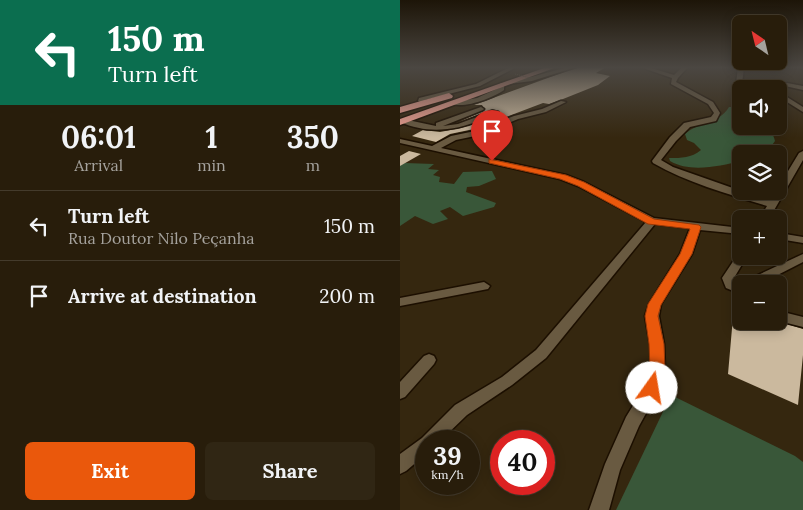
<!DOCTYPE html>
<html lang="en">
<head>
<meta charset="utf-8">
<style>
	body { margin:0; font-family:Lora,serif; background:#302614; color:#f1f3f6; height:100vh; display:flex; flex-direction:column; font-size:19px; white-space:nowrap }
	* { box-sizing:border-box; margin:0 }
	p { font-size:16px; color:#a5a29d }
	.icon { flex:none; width:28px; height:28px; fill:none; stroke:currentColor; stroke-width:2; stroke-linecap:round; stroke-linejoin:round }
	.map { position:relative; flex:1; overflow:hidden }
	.details { display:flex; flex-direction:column; background:#281d0b; width:400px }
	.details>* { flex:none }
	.banner { background:#0b6e4f; color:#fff; overflow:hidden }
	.needle { width:32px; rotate:325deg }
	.controls { position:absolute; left:332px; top:15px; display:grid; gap:10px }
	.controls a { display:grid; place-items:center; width:55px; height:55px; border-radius:8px; background:#281d0b; box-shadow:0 2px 12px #0003,0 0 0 1px #443b2c; font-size:25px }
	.speed { position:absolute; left:15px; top:430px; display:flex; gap:10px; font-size:25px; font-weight:700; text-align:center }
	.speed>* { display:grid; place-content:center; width:65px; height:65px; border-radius:50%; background:#281d0b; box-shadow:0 2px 12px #0003,0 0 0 1px #443b2c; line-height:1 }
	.speed small { font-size:12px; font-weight:400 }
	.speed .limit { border:8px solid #d22; background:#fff; color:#111 }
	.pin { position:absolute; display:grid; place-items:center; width:42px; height:42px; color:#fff; margin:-51px -21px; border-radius:50% 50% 50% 0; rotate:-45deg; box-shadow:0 0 5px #0007 }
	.pin .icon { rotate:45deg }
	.me { position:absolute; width:55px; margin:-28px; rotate:13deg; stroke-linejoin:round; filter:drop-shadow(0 0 4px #0008) }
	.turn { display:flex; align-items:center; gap:18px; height:105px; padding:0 25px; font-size:22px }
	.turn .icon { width:65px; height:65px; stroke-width:2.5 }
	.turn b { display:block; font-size:35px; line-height:42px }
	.eta { display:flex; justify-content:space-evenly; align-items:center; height:85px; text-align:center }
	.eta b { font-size:30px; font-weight:700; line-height:35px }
	.action { display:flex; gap:10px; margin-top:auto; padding:10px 25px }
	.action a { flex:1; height:58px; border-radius:8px; background:#ea580c; color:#fff; font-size:20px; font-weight:700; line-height:58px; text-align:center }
	.action a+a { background:#302614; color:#f1f3f6 }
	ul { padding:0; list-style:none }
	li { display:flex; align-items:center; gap:15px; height:70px; padding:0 25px; border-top:1px solid #443b2c }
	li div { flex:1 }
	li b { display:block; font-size:19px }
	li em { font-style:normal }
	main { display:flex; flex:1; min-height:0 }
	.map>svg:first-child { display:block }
	.green { fill:#395739 }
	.building { fill:#cbb99e }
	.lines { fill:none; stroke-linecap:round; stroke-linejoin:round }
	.minor-casing { stroke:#1c0f00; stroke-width:3 }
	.highway-casing { stroke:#1c0f00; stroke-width:3 }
	.minor { fill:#695a41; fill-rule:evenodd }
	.highway { fill:#f4a394; fill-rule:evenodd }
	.path-bridge { stroke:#7c6f5b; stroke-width:1; stroke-dasharray:1 1; stroke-linecap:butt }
	.route { fill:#ea580c; stroke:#983908 }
</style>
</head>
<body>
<main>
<section class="details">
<div class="banner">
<div class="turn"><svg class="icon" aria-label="left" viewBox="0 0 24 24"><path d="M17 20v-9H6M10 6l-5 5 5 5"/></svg><div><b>150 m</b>Turn left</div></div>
</div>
<div class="eta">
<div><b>06:01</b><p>Arrival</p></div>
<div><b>1</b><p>min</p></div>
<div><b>350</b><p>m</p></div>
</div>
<ul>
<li><svg class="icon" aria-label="left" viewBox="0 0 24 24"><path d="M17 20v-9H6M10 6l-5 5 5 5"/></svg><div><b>Turn left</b><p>Rua Doutor Nilo Peçanha</p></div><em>150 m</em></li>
<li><svg class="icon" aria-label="arrive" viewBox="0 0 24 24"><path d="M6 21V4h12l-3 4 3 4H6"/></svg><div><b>Arrive at destination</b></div><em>200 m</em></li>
</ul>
<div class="action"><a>Exit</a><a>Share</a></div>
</section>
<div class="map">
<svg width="403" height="510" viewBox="0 0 403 510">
	<rect width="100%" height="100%" fill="#35270f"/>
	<g class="green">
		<path d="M329 107H334L337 110 333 118 341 122V126C355 126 372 125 375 141 367 154 356 154 341 154V161C320 166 290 173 270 161L269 158C282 158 291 158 301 150L294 143 287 140 285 134C298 122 319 124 329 107Z"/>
		<path d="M5 163 34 164 28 169 39 170 33 175 40 177 39 182 54 184 63 172 92 171 96 179 79 186 67 187 66 192 96 203 94 207 63 216 50 207 40 211 48 219 33 224 15 216 0 226V165Z"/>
		<path d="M271 395 395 456 403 462V510H216Z"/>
	</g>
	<g class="building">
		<path d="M178 67H206L196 73 210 76 198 85 163 99 149 104 143 103 74 129 50 134 36 142 12 136 23 130 40 132 61 128 91 118 99 114 100 111 92 109 59 122 85 110 82 105H74Z"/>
		<path d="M9 151 21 154 0 166V156Z"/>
		<path d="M335 294 341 296V321H377L403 329V355L398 405 328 374Z"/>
	</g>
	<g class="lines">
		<defs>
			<g id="minor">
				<path d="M110 67H117L80 86 25 100 27 102 24 104 18 101 19 98 76 84Z"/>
				<path d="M168 67H176L132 81 108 84 105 82 131 77Z"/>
				<path d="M240 67H248L274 75 282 67H288L278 78 276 82 313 102 320 113 316 121 290 127 276 141 261 160 273 167 370 201 376 191H379V186L399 153 403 151V160L369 219H359L367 206C328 194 288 183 253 163L252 161 270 137 284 123 311 117 314 113 308 104 271 84 272 78Z"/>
				<path d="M338 67H344L342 84 339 86 336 84Z"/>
				<path d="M398 67H403V70Z"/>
				<path d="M101 83 104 85V90C93 98 62 110 50 103L77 98 99 88 98 85Z"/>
				<path d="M387 83 403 86V90L385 86 384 85Z"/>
				<path d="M379 92 403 107V112L379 97Z"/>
				<path d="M161 101 166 102 146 112 118 119 80 135 56 140 41 148 166 175 184 182 254 218 341 228V234L300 230 292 254 261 304 259 316 264 344 265 371 260 388 239 426 220 470 209 510H189L205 464 226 417 245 386 251 371 250 344 245 316 249 304 280 254 290 228 255 224 146 358 112 385 67 415 40 441H26V454L6 471 0 474V454L22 438 55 405 102 377 136 350 246 222 178 186 160 179 0 143V139L32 146 51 136 75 131 114 116 142 109Z"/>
				<path d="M81 107 84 109 83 110 43 126 58 124 93 111 98 112C93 116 87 118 81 120 54 131 27 134 0 122L3 119 36 126V123Z"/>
				<path d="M379 233 403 237V243L379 239Z"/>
				<path d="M341 253V256H347L334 278 335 283 341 285V294L326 288 322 278 338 254Z"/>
				<path d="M403 254V262L360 284H343L345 281Z"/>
				<path d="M84 282 90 286 88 289 0 306V298Z"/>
				<path d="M379 311 403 317V327L379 321Z"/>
				<path d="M29 354 34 356 36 360 34 364 5 397 0 399V382L24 356Z"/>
			</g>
			<g id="highway">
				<path d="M147 67H157L0 125V119Z"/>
				<path d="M49 93 53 96 52 98 0 113V107Z"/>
			</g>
		</defs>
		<use href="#minor" class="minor-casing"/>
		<use href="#highway" class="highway-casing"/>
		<use href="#minor" class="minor"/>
		<use href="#highway" class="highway"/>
		<path class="path-bridge" d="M115 74 130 78"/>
	</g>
	<linearGradient id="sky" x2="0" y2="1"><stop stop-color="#1d1508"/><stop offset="0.49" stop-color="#4b4742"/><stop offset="1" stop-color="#4b4742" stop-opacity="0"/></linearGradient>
	<rect width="403" height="138" fill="url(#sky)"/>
	<path class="route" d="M89 159 166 175 184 182 254 219 299 225 301 227 292 254 261 305 258 316 264 344 265 370 257 393 252 395 246 393 244 388 250 370 249 344 245 316 248 304 280 254 290 229 248 224 178 186 160 179 89 163Z"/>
</svg>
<div class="controls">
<a><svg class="needle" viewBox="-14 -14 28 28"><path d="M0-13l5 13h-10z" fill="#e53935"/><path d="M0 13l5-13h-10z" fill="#a5a29d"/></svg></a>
<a><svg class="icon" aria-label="sound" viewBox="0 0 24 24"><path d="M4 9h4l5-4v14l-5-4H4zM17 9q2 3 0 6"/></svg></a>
<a><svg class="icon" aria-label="layers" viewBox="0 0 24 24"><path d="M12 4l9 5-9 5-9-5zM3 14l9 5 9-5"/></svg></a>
<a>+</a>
<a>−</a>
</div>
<div class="speed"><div>39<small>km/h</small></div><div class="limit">40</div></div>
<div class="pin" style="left:92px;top:161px;background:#d93025"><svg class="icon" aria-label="arrive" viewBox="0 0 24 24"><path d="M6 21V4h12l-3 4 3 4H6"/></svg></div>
<svg class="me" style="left:252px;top:388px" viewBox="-20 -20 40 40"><circle r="19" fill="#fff"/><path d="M0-13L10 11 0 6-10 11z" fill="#ea580c"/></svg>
</div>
</main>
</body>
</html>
